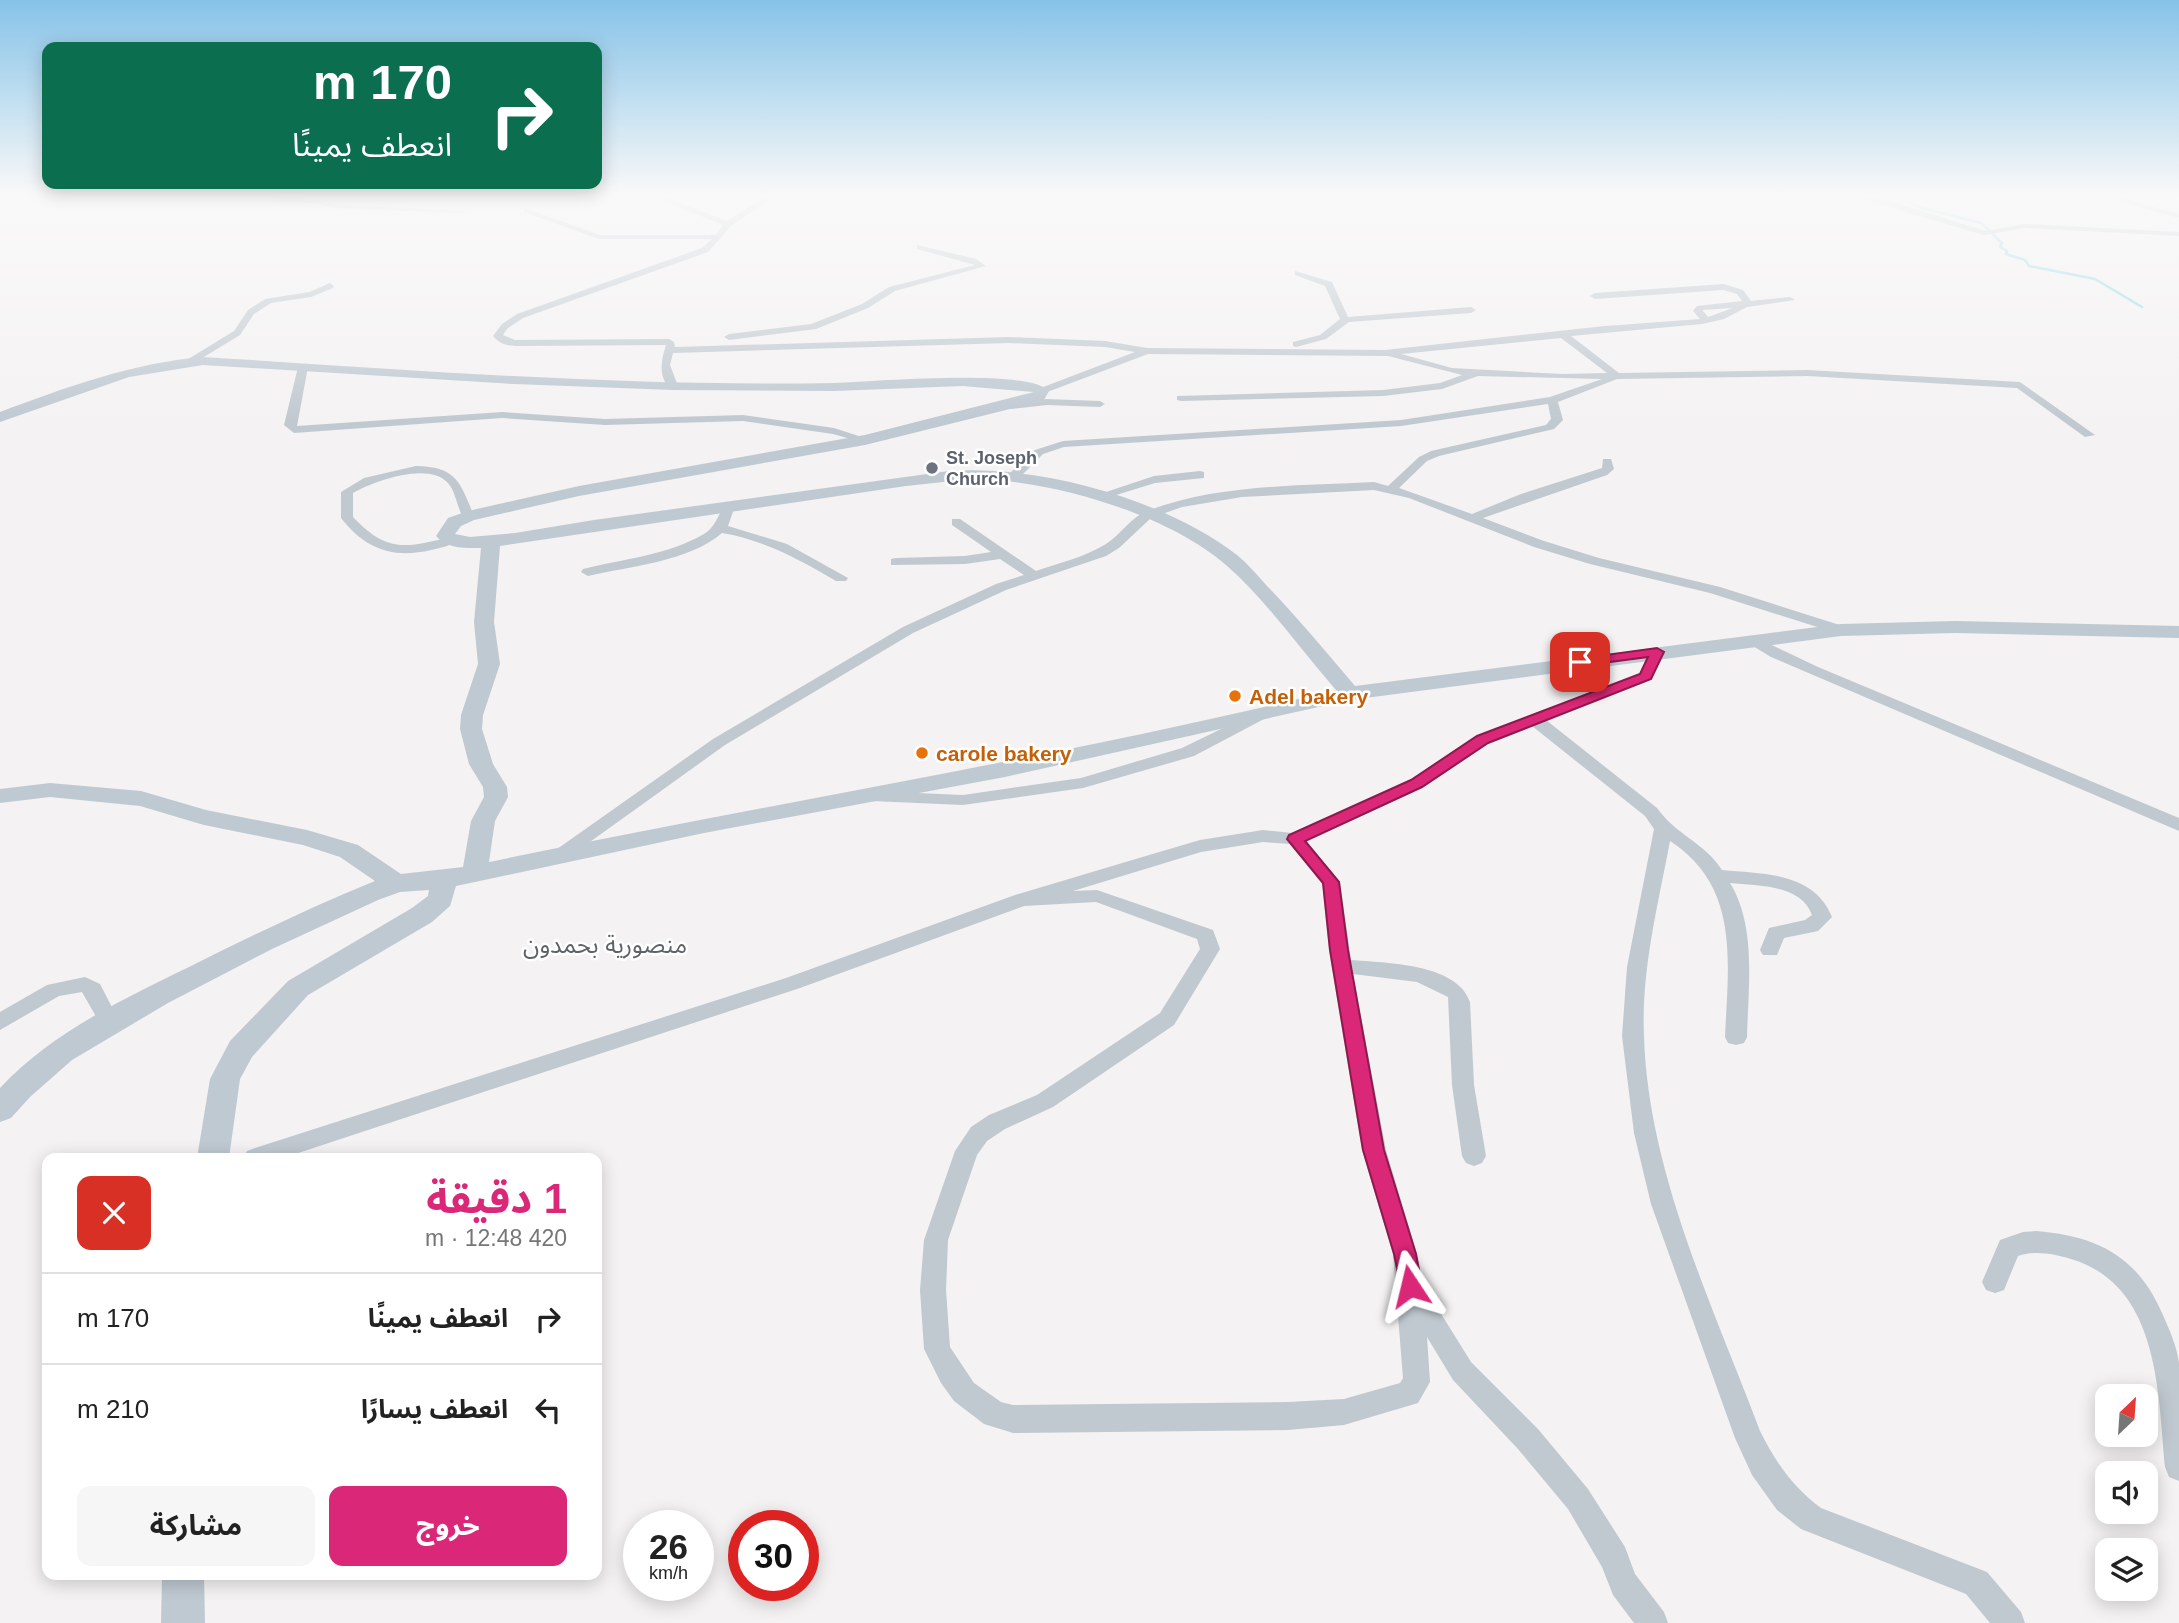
<!DOCTYPE html>
<html lang="ar">
<head>
<meta charset="utf-8">
<style>
	body { margin:0; font-family:Arial,"Noto Sans Arabic",sans-serif; background:#f6f6f6; color:#222; direction:rtl; height:100vh; display:flex; flex-direction:column; font-size:26px; white-space:nowrap }
	* { box-sizing:border-box; margin:0 }
	p { font-size:23px; color:#767676 }
	.icon { flex:none; width:38px; height:38px; fill:none; stroke:currentColor; stroke-width:2; stroke-linecap:round; stroke-linejoin:round }
	.map { position:relative; flex:1; overflow:hidden; direction:ltr }
	.sheet { position:absolute; left:42px; top:1153px; width:560px; height:427px; display:flex; flex-direction:column; background:#fff; border-radius:14px; box-shadow:0 4px 18px #0003; direction:rtl }
	.sheet>* { flex:none }
	.banner { position:absolute; left:42px; top:42px; width:560px; height:147px; border-radius:14px; box-shadow:0 4px 18px #0003; direction:rtl; background:#0b6e4f; color:#fff; overflow:hidden }
	.needle { width:46px; rotate:25deg }
	.fabs { position:absolute; left:2095px; top:1384px; display:grid; gap:14px }
	.fabs a { display:grid; place-items:center; width:63px; height:63px; border-radius:14px; background:#fff; box-shadow:0 4px 18px #0003; font-size:35px }
	.speed { position:absolute; left:623px; top:1510px; display:flex; gap:14px; font-size:35px; font-weight:700; text-align:center }
	.speed>* { display:grid; place-content:center; width:91px; height:91px; border-radius:50%; background:#fff; box-shadow:0 4px 18px #0003; line-height:1 }
	.speed small { font-size:18px; font-weight:400 }
	.speed .limit { border:10px solid #d22; background:#fff; color:#111 }
	.pin { position:absolute; display:grid; place-items:center; width:60px; height:60px; color:#fff; margin:-30px; border-radius:14px; box-shadow:0 4px 10px #0006 }
	.me { position:absolute; width:77px; margin:-38px; rotate:350deg; stroke-linejoin:round; filter:drop-shadow(0 0 5px #0008) }
	.turn { display:flex; align-items:center; gap:24px; height:147px; padding:0 35px; font-size:32px }
	.turn .icon { width:91px; height:91px; stroke-width:2.5 }
	.turn b { display:block; font-size:49px; line-height:60px }
	.round { display:grid; place-items:center; flex:none; width:74px; height:74px; border-radius:14px; background:#f6f6f6 }
	.headline { display:flex; align-items:center; justify-content:space-between; height:119px; padding:0 35px }
	h1 { font-size:42px; font-weight:700; line-height:52px; color:#db2777 }
	.button { display:flex; gap:14px; margin-top:auto; padding:14px 35px }
	.button a { flex:1; height:80px; border-radius:14px; background:#db2777; color:#fff; font-size:28px; font-weight:700; line-height:80px; text-align:center }
	.button a+a { background:#f6f6f6; color:#222 }
	ul { padding:0; list-style:none }
	li { display:flex; align-items:center; gap:21px; height:91px; padding:0 35px; border-top:2px solid #e0e0e0 }
	li div { flex:1 }
	li b { display:block; font-size:26px }
	li em { font-style:normal }
	.map>svg:first-child { display:block }
	.lines { fill:none; stroke-linecap:round; stroke-linejoin:round }
	.stream { stroke:#93dae9; stroke-width:2.5 }
	.street { fill:#c0c9d0; fill-rule:evenodd }
	.secondary { fill:#bfc9d2; fill-rule:evenodd }
	.route { fill:#db2777; stroke:#8e194d; stroke-width:2 }
	.worship-dot { fill:#6b7280; stroke:#fff; stroke-width:2.5 }
	.food-dot { fill:#e8710a; stroke:#fff; stroke-width:2.5 }
	.labels { text-anchor:middle; dominant-baseline:central; stroke-width:5; stroke-linejoin:round; paint-order:stroke }
	.far-worship-label { font-size:18px; font-weight:bold; fill:#5b616d; stroke:#fff; text-anchor:start }
	.food-label { font-size:21px; font-weight:bold; fill:#c56008; stroke:#fff; text-anchor:start }
	.quarter-label { font-size:24px; fill:#5e6267; stroke:#fff }
</style>
</head>
<body>
<div class="map">
<svg width="2179" height="1623" viewBox="0 0 2179 1623">
	<rect width="100%" height="100%" fill="#f4f2f2"/>
	<g class="lines">
		<path class="stream" d="M1895 196 1922 208 1981 223 2002 243 2000 247 2007 251 2006 254 2025 260 2029 266 2095 279 2142 307"/>
		<g class="street">
			<path d="M275 196 344 205 466 211 462 213 344 209 312 203 275 202Z"/>
			<path d="M652 196H663L727 221 766 196H775L731 226 708 252 523 318 508 328 503 335 515 340 669 339 674 342 675 347 1009 337 1105 341 1147 348 1385 350 1605 326 1700 319 1693 311 1697 306 1742 301 1737 294 1723 290 1595 299 1590 296 1595 293 1724 284 1743 290 1751 301 1790 297 1795 300 1747 307 1724 319 1702 324 1571 336 1619 373 1807 370 2020 382 2095 435 2085 437 2017 388 1807 376 1617 379 1558 402 1563 420 1554 429 1439 456 1427 461 1399 488 1472 514 1521 494 1599 469 1602 468 1603 459H1611L1614 469 1607 475 1483 518 1544 541 1599 558 1720 587 1846 627 1848 630 1846 633H1836L1710 593 1590 564 1534 547 1409 498 1374 490 1242 497 1182 507 1151 518 1119 548 1106 556 1006 590 913 633 725 745 562 862H550L547 858 550 854 713 739 903 627 996 584 1024 575 1000 559 965 564 891 565V559L896 558 965 556 991 552 952 525V519H960L1036 571C1059 563 1085 557 1106 544 1120 535 1131 517 1147 511 1218 484 1299 486 1374 482L1388 486 1419 457 1431 451 1546 425 1551 419 1548 404 1401 426 1064 447 1043 454 1018 479H1010V473L1035 450 1063 441 1401 420 1550 397 1602 379 1478 376 1442 389 1383 396 1181 401 1177 400V396L1383 390 1440 383 1462 375 1388 356 1148 354 1042 394 1038 393V389L1135 352 1105 347 1009 343 673 353 670 365 678 386 673 389C657 380 661 360 666 345L515 346C505 345 500 344 493 336L502 324 517 314 702 248 712 239H599L524 212V208L600 235H716L723 225ZM1733 308 1708 317 1703 311V310ZM1561 338 1607 373 1562 374 1452 368 1401 354Z"/>
			<path d="M1851 196 1887 200 1985 231 2025 224 2179 232V236L2025 228 1984 235Z"/>
			<path d="M2101 196H2114L2179 214V218Z"/>
			<path d="M917 245 976 259 986 266 895 291 868 308 816 329 729 340 724 337 729 334 811 324 862 304 889 287 975 265 917 249Z"/>
			<path d="M1295 271 1332 282 1348 317 1471 307 1476 310 1471 313 1349 322 1326 339 1296 347 1293 346V342L1320 335 1340 319 1325 286 1295 275Z"/>
			<path d="M330 283 334 286 333 288 311 297 271 303 254 314 240 335 194 363 185 361 234 331 248 310 265 299 309 292Z"/>
			<path d="M303 364 308 367 297 426 502 412 605 419 743 415 834 428 871 440 865 443 833 434 743 421 605 425 502 418 294 433 284 425 298 367Z"/>
			<path d="M1047 399 1100 401 1105 404 1100 407 1047 405 1011 409 1006 406 1011 403Z"/>
			<path d="M416 466C457 467 460 482 474 516L468 520 464 519C457 508 456 492 448 483 429 461 373 481 353 493V517C387 553 406 548 450 537L457 541C450 546 440 548 431 550 393 559 365 549 341 518V492L364 478Z"/>
			<path d="M1200 471 1204 472V478L1155 483 1100 500 1094 496 1154 476Z"/>
			<path d="M729 502 735 506 728 526 787 544 848 578 846 581H836C800 560 764 540 722 533 688 562 630 566 588 576L581 572 583 569C623 559 668 555 704 534 718 526 720 506 729 502Z"/>
			<path d="M1753 636 1818 667 2179 818V831L1771 657 1748 643 1746 640 1748 637Z"/>
			<path d="M1657 648 1664 652 1651 679 1546 720 1657 808C1676 835 1705 843 1722 870 1764 874 1814 872 1832 917L1818 931 1784 938 1777 955H1763L1760 950 1769 928 1805 920 1812 915C1801 884 1758 886 1730 883 1757 927 1748 988 1747 1037L1744 1043 1736 1045 1728 1043 1725 1037C1728 964 1741 887 1670 841 1658 905 1641 971 1644 1036 1648 1172 1713 1306 1760 1431 1776 1463 1793 1487 1821 1508L1987 1572 2021 1612 2025 1623H1990L1966 1594 1801 1529 1777 1510 1752 1475 1735 1438 1651 1204 1634 1133 1622 1036 1627 967 1654 829 1645 816 1532 726 1489 742 1422 788 1306 841 1340 882 1351 960C1385 963 1457 963 1470 1002L1474 1085 1486 1156 1482 1163 1474 1166 1466 1163 1462 1156 1452 1085 1448 997 1417 982 1353 974 1386 1150 1417 1254 1422 1283 1471 1362 1538 1429 1588 1489 1625 1547 1635 1574 1664 1612 1668 1623H1634L1613 1595 1602 1567 1568 1509 1518 1449 1453 1380 1427 1337 1430 1382 1418 1403 1344 1425 1288 1430 1013 1433 984 1424 954 1401 941 1383 924 1349 920 1290 924 1240 955 1151 971 1127 989 1115 1037 1095 1160 1013 1200 949 1197 939 1096 902 1024 906 800 988 283 1158H243L247 1151 255 1148 786 978 1015 895 1139 858 1200 840 1263 830 1293 833 1410 780 1477 736 1640 673 1650 652ZM1263 842 1290 844 1322 883 1329 950 1362 1150 1393 1254 1403 1378 1400 1383 1344 1399 1288 1402 1013 1405 1001 1402 974 1383 950 1347 946 1290 948 1240 977 1155 987 1141 1005 1129 1053 1107 1174 1025 1220 949 1213 930 1097 890 1073 891 1201 852Z"/>
			<path d="M1260 710 1266 712 1268 715 1266 718 1194 756 1083 788 963 805 872 801 863 796 872 791 963 795 1081 778 1182 748Z"/>
			<path d="M85 977 100 984 119 1021 116 1027 109 1029 102 1027 82 992 59 996 0 1030V1012L47 985Z"/>
			<path d="M2036 1231C2097 1236 2137 1256 2162 1313 2169 1329 2177 1346 2179 1363 2179 1402 2179 1443 2179 1481L2169 1477 2165 1467C2158 1391 2159 1285 2071 1259 2055 1254 2035 1250 2018 1256L2004 1290 1995 1293 1986 1290 1982 1282 2000 1240 2023 1232Z"/>
		</g>
		<g class="secondary">
			<path d="M203 357C413 370 624 387 835 383 872 382 1028 368 1049 391L1044 400 1038 402 865 445 579 496 474 520 461 526 455 534 470 537 515 533 594 520 949 471C1041 465 1164 499 1237 555 1248 564 1257 575 1267 586 1298 618 1326 652 1355 686L1841 624 1955 621 2179 626V638L1955 633 1841 636 1350 700 1005 777 704 833 456 886 450 906 432 922 308 995 252 1057 240 1079 229 1158H197L210 1079 230 1041 288 981 412 908 428 896 429 890 400 892 378 900 272 949 168 1003 72 1060 30 1097 11 1118 0 1122V1088C50 1034 121 1000 187 968 249 937 311 907 375 881L340 857 303 845 204 825 140 806 50 797 0 803V789L50 783 141 791 206 810 307 830 358 845 401 874 463 867 471 821 484 797 483 787 469 764 460 729 461 715 478 664 474 622 481 548C465 548 447 549 436 536L448 518 468 511 579 486 865 435 1034 392 963 386 834 391 673 390 514 384 203 365 129 377 0 422V412C67 387 132 363 203 357ZM971 479C1049 479 1166 513 1226 565 1267 601 1300 649 1336 690 1056 758 771 803 489 862L495 821 508 797 507 787 493 764 482 729 483 715 500 664 494 622 500 546 906 486Z"/>
			<path d="M162 1575H204L205 1623H161Z"/>
		</g>
	</g>
	<linearGradient id="sky" x2="0" y2="1"><stop stop-color="#86c3e8"/><stop offset="0.46" stop-color="#faf9f9"/><stop offset="1" stop-color="#faf9f9" stop-opacity="0"/></linearGradient>
	<rect width="2179" height="424" fill="url(#sky)"/>
	<path class="route" d="M1657 648 1664 652 1651 679 1488 743 1422 787 1305 841 1339 882 1348 950 1384 1150 1416 1254 1422 1286 1418 1293 1410 1296 1402 1293 1394 1254 1363 1150 1330 950 1323 883 1287 839 1289 835 1411 780 1477 736 1640 674 1648 657 1580 666 1576 665V659Z"/>
	<circle class="worship-dot" cx="932" cy="468" r="7"/>
	<g class="food-dot">
		<circle cx="1235" cy="696" r="7"/>
		<circle cx="922" cy="753" r="7"/>
	</g>
	<g class="labels">
		<g class="far-worship-label">
			<text x="946" y="458">St. Joseph<tspan x="946" dy="21">Church</tspan></text>
		</g>
		<g class="food-label">
			<text x="1249" y="696">Adel bakery</text>
			<text x="936" y="753">carole bakery</text>
		</g>
		<g class="quarter-label">
			<text x="605" y="944">منصورية بحمدون</text>
		</g>
	</g>
</svg>
<div class="fabs">
<a><svg class="needle" viewBox="-14 -14 28 28"><path d="M0-13l5 13h-10z" fill="#e53935"/><path d="M0 13l5-13h-10z" fill="#767676"/></svg></a>
<a><svg class="icon" aria-label="sound" viewBox="0 0 24 24"><path d="M4 9h4l5-4v14l-5-4H4zM17 9q2 3 0 6"/></svg></a>
<a><svg class="icon" aria-label="layers" viewBox="0 0 24 24"><path d="M12 4l9 5-9 5-9-5zM3 14l9 5 9-5"/></svg></a>
</div>
<div class="speed"><div>26<small>km/h</small></div><div class="limit">30</div></div>
<div class="pin" style="left:1580px;top:662px;background:#d93025"><svg class="icon" aria-label="arrive" viewBox="0 0 24 24"><path d="M6 21V4h12l-3 4 3 4H6"/></svg></div>
<svg class="me" style="left:1410px;top:1286px" viewBox="-20 -20 40 40"><path d="M0-17L14 15 0 8-14 15z" fill="#db2777" stroke="#fff" stroke-width="4"/></svg>
<div class="banner">
<div class="turn"><svg class="icon" aria-label="right" viewBox="0 0 24 24"><path d="M7 20v-9h11M14 6l5 5-5 5"/></svg><div><b>170 m</b>انعطف يمينًا</div></div>
</div>
<section class="sheet">
<div class="headline"><div><h1>1 دقيقة</h1><p>420 m · 12:48</p></div><a class="round" style="background:#d93025;color:#fff"><svg class="icon" aria-label="close" viewBox="0 0 24 24"><path d="M6 6l12 12M18 6L6 18"/></svg></a></div>
<ul>
<li><svg class="icon" aria-label="right" viewBox="0 0 24 24"><path d="M7 20v-9h11M14 6l5 5-5 5"/></svg><div><b>انعطف يمينًا</b></div><em>170 m</em></li>
<li><svg class="icon" aria-label="left" viewBox="0 0 24 24"><path d="M17 20v-9H6M10 6l-5 5 5 5"/></svg><div><b>انعطف يسارًا</b></div><em>210 m</em></li>
</ul>
<div class="button"><a>خروج</a><a>مشاركة</a></div>
</section>
</div>
</body>
</html>
